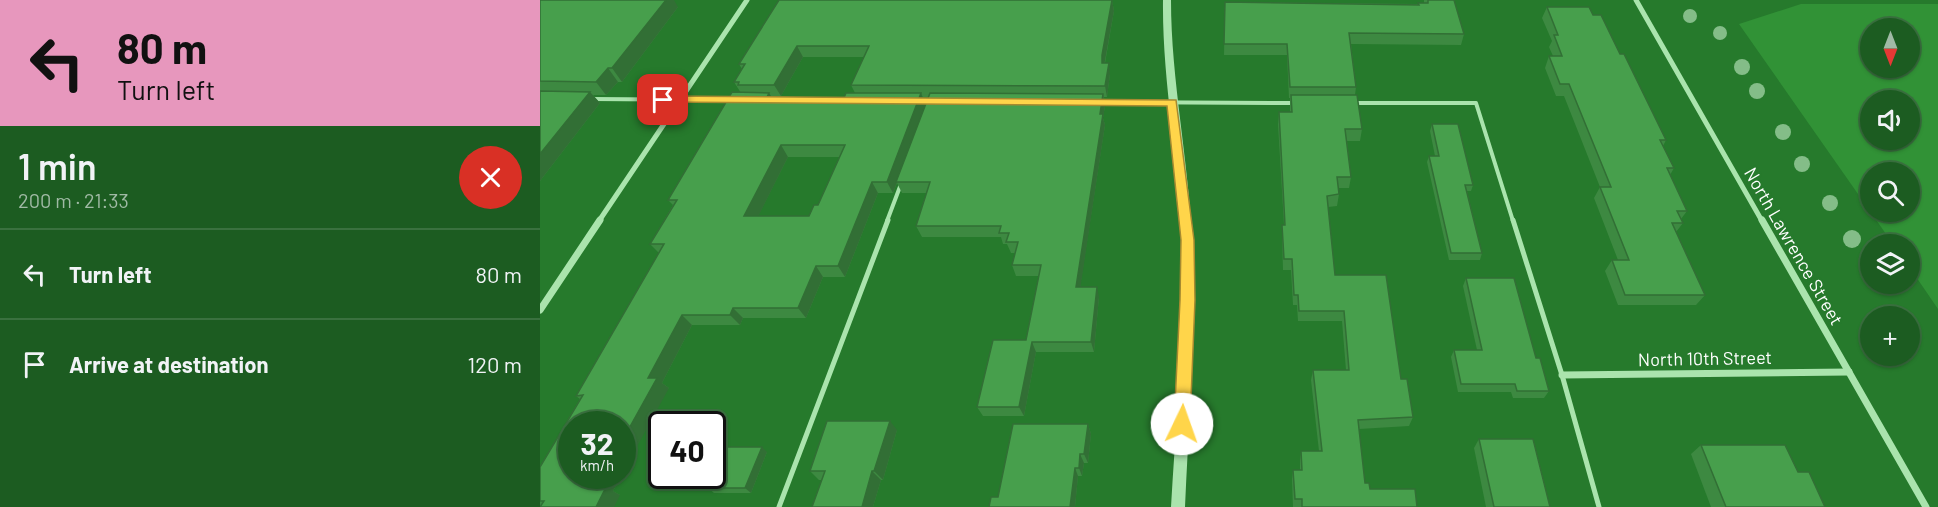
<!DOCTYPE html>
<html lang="en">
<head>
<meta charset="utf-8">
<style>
	body { margin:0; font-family:Barlow,sans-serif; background:#25622a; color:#f1f3f6; height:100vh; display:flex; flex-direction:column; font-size:22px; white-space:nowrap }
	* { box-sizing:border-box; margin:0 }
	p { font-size:20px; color:#a0baa5 }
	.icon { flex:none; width:33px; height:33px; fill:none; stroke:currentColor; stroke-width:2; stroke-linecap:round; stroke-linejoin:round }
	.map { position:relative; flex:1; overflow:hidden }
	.details { display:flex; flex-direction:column; background:#1c5c21; width:540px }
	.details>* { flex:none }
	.top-card { background:#e797bd; color:#111; overflow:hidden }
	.needle { width:39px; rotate:180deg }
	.fabs { position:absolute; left:1320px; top:18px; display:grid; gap:12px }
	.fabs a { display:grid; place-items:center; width:60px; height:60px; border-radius:50%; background:#1c5c21; box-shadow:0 2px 4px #0004,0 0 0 2px #3a713f; font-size:30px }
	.speed { position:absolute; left:18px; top:411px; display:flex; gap:12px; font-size:30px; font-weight:700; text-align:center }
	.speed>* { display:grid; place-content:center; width:78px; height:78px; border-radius:50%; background:#1c5c21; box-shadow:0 2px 4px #0004,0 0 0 2px #3a713f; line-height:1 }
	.speed small { font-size:15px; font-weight:400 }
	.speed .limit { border:3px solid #111; border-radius:9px; background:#fff; color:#111 }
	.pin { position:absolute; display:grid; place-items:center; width:51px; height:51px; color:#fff; margin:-26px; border-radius:12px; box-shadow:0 3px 9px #0006 }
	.me { position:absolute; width:66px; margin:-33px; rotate:3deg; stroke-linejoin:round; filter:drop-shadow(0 0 4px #0008) }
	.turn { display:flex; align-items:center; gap:21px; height:126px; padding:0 18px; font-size:27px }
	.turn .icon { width:78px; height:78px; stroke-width:2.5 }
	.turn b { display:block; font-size:42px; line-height:51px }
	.round { display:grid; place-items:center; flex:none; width:63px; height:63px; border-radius:32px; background:#25622a }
	.summary { display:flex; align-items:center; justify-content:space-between; height:102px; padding:0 18px }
	h1 { font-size:36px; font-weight:600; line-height:45px }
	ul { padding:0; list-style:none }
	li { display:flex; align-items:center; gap:18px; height:90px; padding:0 18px; border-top:2px solid #3a713f }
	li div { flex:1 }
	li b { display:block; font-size:22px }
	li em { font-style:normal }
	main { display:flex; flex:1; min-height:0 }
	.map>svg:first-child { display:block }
	.green { fill:#319236; fill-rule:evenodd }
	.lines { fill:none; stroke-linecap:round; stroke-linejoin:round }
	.service-far1 { stroke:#aae4ad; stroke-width:4 }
	.service { stroke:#aae4ad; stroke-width:5 }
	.minor-far1 { stroke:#aae4ad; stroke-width:5 }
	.minor { stroke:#aae4ad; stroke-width:7 }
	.tertiary { fill:#aae4ad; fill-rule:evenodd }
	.tree { fill:#84bd88 }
	.wall { fill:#3d8941; fill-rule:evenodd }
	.shaded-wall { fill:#326f35 }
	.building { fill:#479f4c; stroke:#326f35; stroke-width:1.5; fill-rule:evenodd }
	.route { fill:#ffd54a; stroke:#a68a30; stroke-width:1.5 }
	.labels { text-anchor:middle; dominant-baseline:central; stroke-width:4.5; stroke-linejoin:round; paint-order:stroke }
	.street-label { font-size:18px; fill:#fff; stroke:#267a2c }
</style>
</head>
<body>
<main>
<section class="details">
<div class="top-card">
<div class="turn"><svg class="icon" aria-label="left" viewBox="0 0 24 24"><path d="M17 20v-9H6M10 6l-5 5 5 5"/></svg><div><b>80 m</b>Turn left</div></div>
</div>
<div class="summary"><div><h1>1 min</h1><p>200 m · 21:33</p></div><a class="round" style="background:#d93025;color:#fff"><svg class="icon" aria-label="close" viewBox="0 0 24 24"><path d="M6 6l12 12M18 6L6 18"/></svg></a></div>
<ul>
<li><svg class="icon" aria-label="left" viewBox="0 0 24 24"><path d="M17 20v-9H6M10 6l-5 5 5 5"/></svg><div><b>Turn left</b></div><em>80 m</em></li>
<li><svg class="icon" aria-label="arrive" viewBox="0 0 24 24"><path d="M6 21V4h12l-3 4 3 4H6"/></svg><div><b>Arrive at destination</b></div><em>120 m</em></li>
</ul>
</section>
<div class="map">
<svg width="1398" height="507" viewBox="0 0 1398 507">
	<rect width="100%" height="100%" fill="#267a2c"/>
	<path class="green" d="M1261 4H1398V309L1370 268V244H1353L1199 24ZM1330 28H1370V68H1330ZM1330 100H1370V140H1330ZM1330 172H1370V212H1330Z"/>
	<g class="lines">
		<g class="service-far1">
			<path d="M51 99 192 100"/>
			<path d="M237 100H255"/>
			<path d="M561 102 753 103"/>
			<path d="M813 103H936L973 221"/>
			<path d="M347 221 361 184"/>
		</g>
		<g class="service">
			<path d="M973 220 1022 375 1059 507"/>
			<path d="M239 507 348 220"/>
		</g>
		<g class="minor-far1">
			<path d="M1096 0 1222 221"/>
			<path d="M59 221 207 0"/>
		</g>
		<g class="minor">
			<path d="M1222 220 1386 507"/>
			<path d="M0 310 60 220"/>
			<path d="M1022 375 1309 372"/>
		</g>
		<path class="tertiary" d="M623 0H631C631 81 649 161 652 242 656 330 649 419 645 507H631C636 419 645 330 642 242 639 161 622 81 623 0Z"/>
	</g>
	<g class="tree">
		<circle cx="1150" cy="16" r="7"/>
		<circle cx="1180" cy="33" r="7"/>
		<circle cx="1202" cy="67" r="8"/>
		<circle cx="1217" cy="91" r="8"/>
		<circle cx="1243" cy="132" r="8"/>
		<circle cx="1262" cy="164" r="8"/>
		<circle cx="1290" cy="203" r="8"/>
		<circle cx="1312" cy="239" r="9"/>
	</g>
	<g class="wall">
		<path d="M0 0 138 7 82 82H78L66 95H53L60 103 0 181Z"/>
		<path d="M239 0H572L574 11 565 63 570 74 567 97H564L565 106 563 118 565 125 540 287 559 297 554 352H496L484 416H443L437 407 486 340 499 276H476L472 265 475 253H471L467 244H463L461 237H382L376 226 387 193H362L357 183 353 193H338L305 277H283L266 318H203L200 325H152L122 383 129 388 32 476H82L73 491 80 495 0 507V467L40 399 36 396 119 253 110 244 133 205 128 200 201 93 194 82 202 69 199 64ZM263 57H324L311 85 315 93 303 100H234L231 96H241ZM383 97H389L386 105ZM248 157H300L278 205 269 216H218Z"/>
		<path d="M884 0H914L924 34 921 45 811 44 816 87 815 95 822 129 820 141H807L811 177 809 188H798L799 194 797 206 788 207 795 275 861 379 873 417 869 426 819 429 825 483 830 489 877 507H753L752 479 753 470H760V460L761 451H779L771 380 773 370H806L802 321H758L757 305H753L751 270H743L742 236V225H744L738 124 739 112H750V98H749L747 55H684L685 2 878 4V3H884Z"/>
		<path d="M1007 7 1053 15 1080 54 1126 140 1123 146 1134 168 1130 175 1147 211 1141 219 1143 223 1136 232 1165 295 1156 305H1078L1065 271 1072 260H1078L1054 198 1060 187 1024 96H1016L1005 68 1009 56H1013L1009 47 1012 41 1002 18Z"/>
		<path d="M892 124 933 185 931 191H927L942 253 940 260H909L887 162 889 156H895L890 131Z"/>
		<path d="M926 278 996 358 1009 391 1004 398H973L971 392H918L911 357 914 350H937L923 286Z"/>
		<path d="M548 424 551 434 548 463H544L542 476H538L535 507H449L458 497Z"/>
		<path d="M357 430 343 480H341L333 507H272L282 480H279L270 471Z"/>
		<path d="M939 439 1010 507H946L934 448Z"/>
		<path d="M1161 445 1258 472 1285 507H1171L1151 454Z"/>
		<path d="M227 452 211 493H174L168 488Z"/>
	</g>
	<g class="shaded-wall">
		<path d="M126 0H134L138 7 82 82 72 68Z"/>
		<path d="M572 0 574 11 564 66 562 63V55Z"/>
		<path d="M257 46 263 57 241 96 234 85Z"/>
		<path d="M569 63 570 74 567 97 565 86Z"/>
		<path d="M68 68 78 82 66 95 56 82Z"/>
		<path d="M50 92 60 103 0 181V154Z"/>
		<path d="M229 93 236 104 226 99Z"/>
		<path d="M381 93 386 105 353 193 347 182Z"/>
		<path d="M563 94 565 106 563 118 565 125 539 297 536 287Z"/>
		<path d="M241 145 248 157 213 227 204 216Z"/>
		<path d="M332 182 338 193 305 277 298 266Z"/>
		<path d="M276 266 283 277 266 318 258 308Z"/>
		<path d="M557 287 559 297 554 352 551 342Z"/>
		<path d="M193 308 203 318 200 325 190 315Z"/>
		<path d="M142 315 152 325 122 383 129 388 82 474V441L108 378Z"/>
		<path d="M492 342 496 352 484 416 479 407Z"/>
		<path d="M350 421 357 430 343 480 334 471Z"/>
		<path d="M548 424 551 434 548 463 544 454Z"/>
		<path d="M222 447 227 452 211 493 205 488Z"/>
		<path d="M540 454 544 463 542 476 539 468Z"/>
		<path d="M535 468 538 476 535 507H530Z"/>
		<path d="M332 471 341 480 333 507H322Z"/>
		<path d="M63 476H82L73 491 80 495 74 507H56L57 487Z"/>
	</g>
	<g class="building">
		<path d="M0 0H126L72 68H68L56 82 0 81Z"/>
		<path d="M239 0H572L562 55V63H569L565 86 311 85 329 46H257L234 85H198L199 82H194L205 64H199Z"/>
		<path d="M888 0H914L924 34 809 33 816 87H750L747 44H684L685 2 879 5 878 3H888Z"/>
		<path d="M1007 7H1049L1053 15H1061L1080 54H1084L1126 140H1120L1134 168H1127L1147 211H1137L1143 223H1132L1165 295H1085L1072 260H1089L1060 187H1071L1029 84H1020L1009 56H1022L1014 35H1018Z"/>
		<path d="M0 91 50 92 0 154Z"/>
		<path d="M192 92 229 93 226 99 241 100H303L306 93H381L347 182H332L298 266H276L258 308H193L190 315H142L108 378H117L82 441V424H32V476H63L57 487H66L56 507H0L4 501H0V467L43 395 36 396 124 244H110L137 200H128ZM241 145H305L278 205H274L269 216H204Z"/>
		<path d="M390 93 563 94 560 114H563L536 287H557L551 342H492L479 407H437L453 340H486L501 265H472L478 242H466L469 233H459L461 226H376L390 182H356Z"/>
		<path d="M751 95H817L822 129H805L811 177H797L799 194 787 196 795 275H846L861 379H867L873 417 818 420 825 483H829L830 489H875L877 507H762V499H755L753 470H762L761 451H782L773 370H809L804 311H759L758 295H754L752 259H744L742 225H745L739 112H752Z"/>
		<path d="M892 124H918L933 185H925L942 253H911L889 156H899Z"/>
		<path d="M926 278H974L996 358H1000L1009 391H977L975 384H921L914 350H942Z"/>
		<path d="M287 421H350L334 471H332L322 507H272L285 471H270Z"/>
		<path d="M473 424H548L544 454H540L539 468H535L530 507H449L451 497H458Z"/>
		<path d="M939 439H993L1010 507H954Z"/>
		<path d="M1161 445H1245L1258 472H1269L1285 507H1186Z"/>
		<path d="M186 447H222L205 488H168Z"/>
	</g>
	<path class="route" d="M123 96 636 100 654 240 655 300 650 424 648 429 642 432 636 429 634 424 640 300 641 240 627 106 119 102V97Z"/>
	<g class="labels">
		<g class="street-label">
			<text transform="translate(1254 246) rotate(60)">North Lawrence Street</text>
			<text transform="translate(1165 358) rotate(-1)">North 10th Street</text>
		</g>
	</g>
</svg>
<div class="fabs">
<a><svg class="needle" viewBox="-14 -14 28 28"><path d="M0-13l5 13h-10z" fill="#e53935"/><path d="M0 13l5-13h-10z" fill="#a0baa5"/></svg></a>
<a><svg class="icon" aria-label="sound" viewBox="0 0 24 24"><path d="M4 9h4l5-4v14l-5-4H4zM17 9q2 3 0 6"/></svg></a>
<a><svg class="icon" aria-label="search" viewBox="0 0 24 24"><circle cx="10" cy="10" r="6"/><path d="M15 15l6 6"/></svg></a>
<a><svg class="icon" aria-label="layers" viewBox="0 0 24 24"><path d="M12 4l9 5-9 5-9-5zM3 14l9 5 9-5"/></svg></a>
<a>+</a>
</div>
<div class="speed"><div>32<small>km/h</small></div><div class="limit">40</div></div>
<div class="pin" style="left:123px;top:100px;background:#d93025"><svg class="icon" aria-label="arrive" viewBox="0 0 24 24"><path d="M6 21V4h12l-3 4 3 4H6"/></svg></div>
<svg class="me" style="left:642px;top:424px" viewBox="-20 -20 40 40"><circle r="19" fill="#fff"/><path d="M0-13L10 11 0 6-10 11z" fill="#ffd54a"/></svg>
</div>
</main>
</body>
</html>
